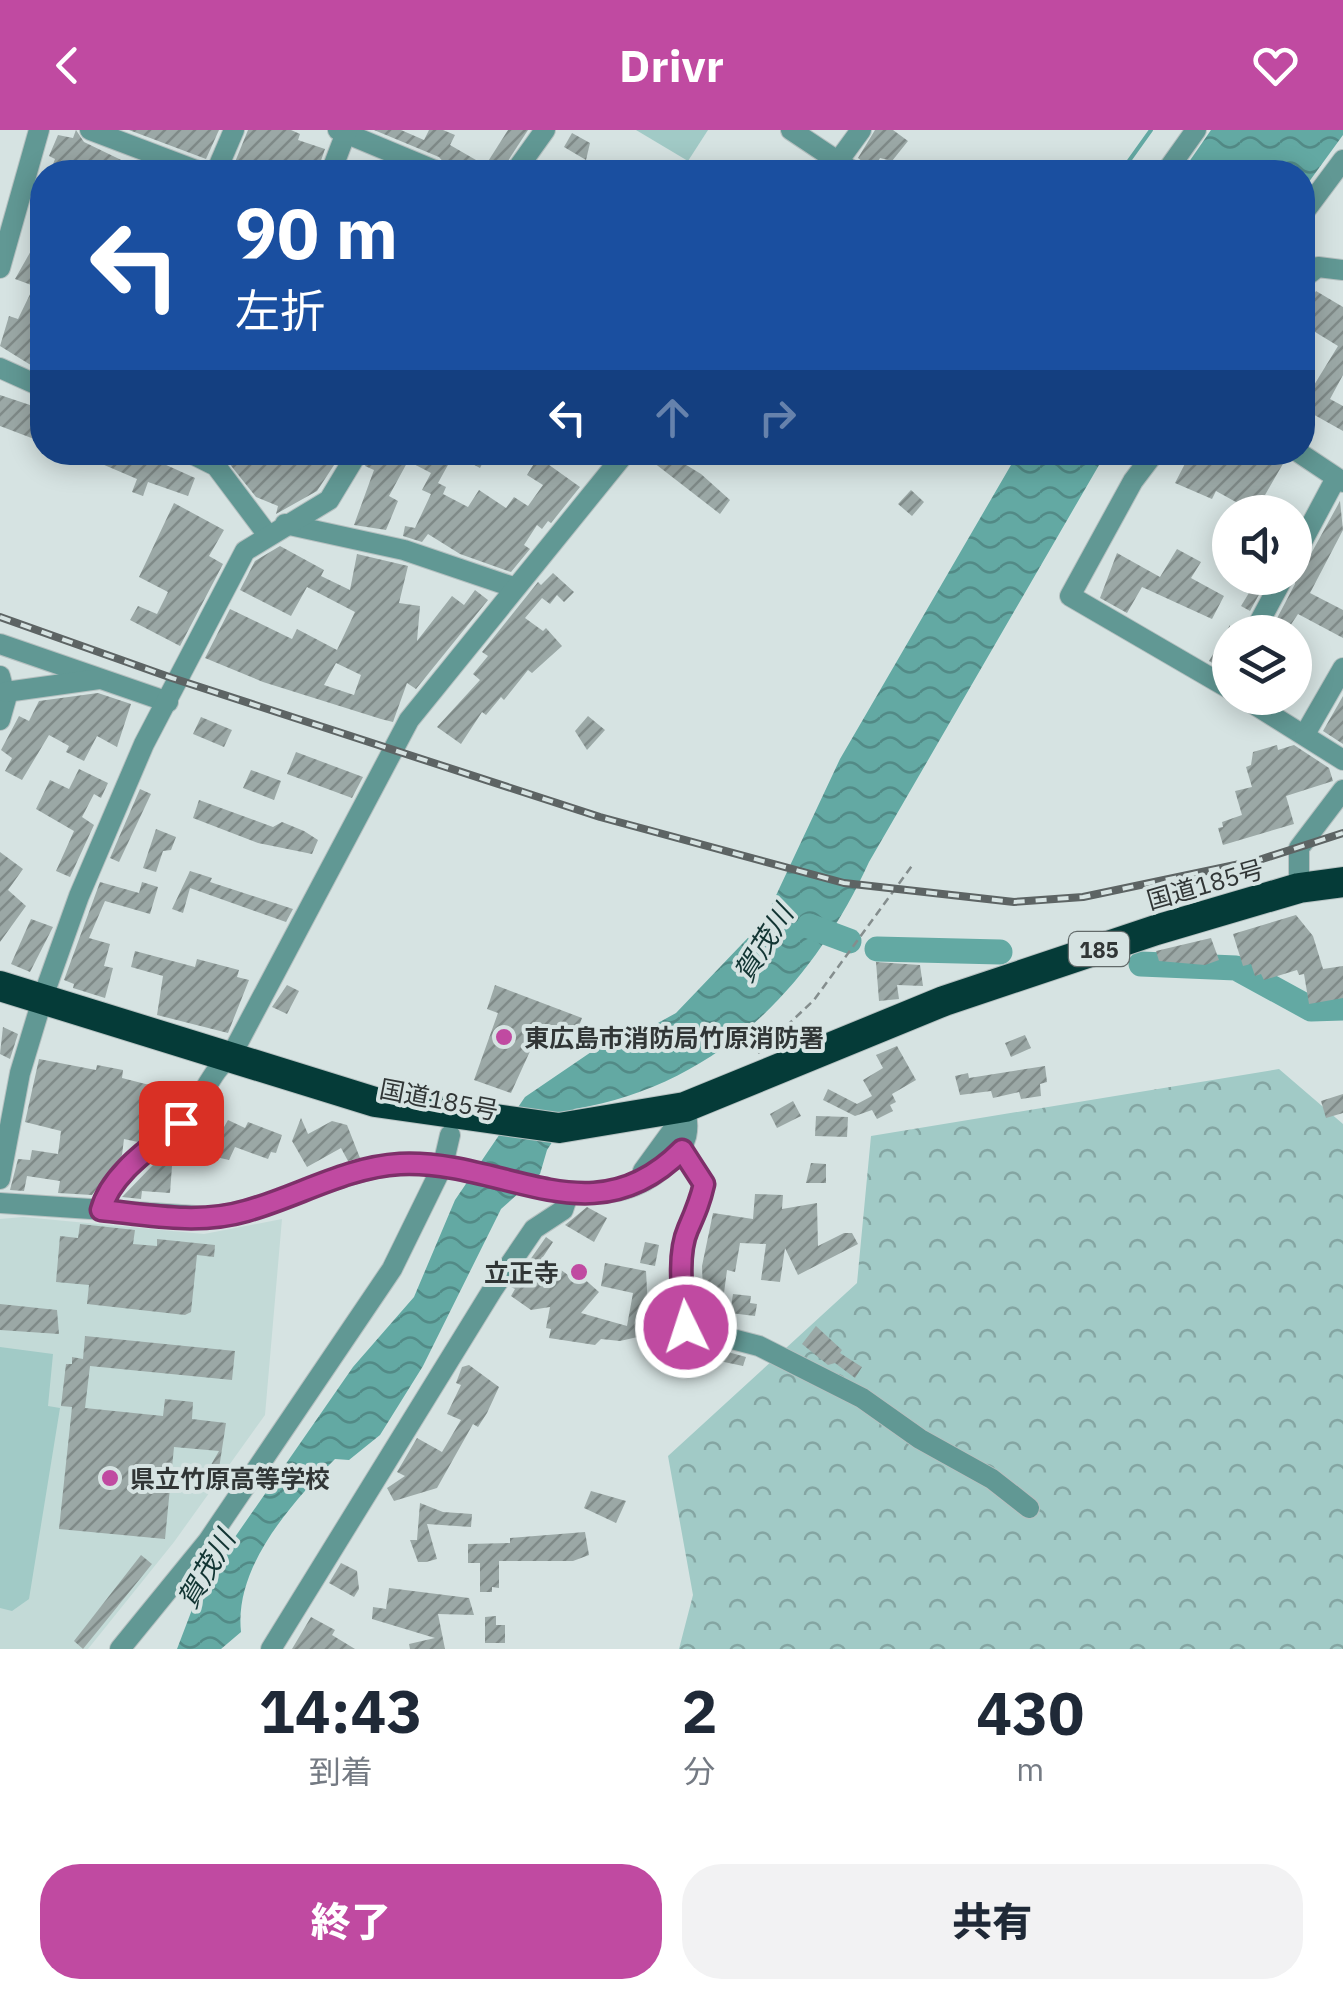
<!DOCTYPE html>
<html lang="ja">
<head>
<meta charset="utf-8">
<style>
	body { margin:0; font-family:"IBM Plex Sans","Noto Sans JP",sans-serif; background:#f2f2f3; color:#1f2937; height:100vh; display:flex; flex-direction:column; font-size:38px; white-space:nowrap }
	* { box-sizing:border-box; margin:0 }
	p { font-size:32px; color:#747a83 }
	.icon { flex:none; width:55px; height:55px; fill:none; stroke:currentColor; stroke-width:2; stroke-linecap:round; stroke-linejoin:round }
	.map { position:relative; height:1519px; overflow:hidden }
	.sheet { display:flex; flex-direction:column; background:#fff; flex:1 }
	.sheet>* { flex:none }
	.banner { position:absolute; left:30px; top:30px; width:1285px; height:305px; border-radius:40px; box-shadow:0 5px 25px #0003; background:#1a4fa0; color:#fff; overflow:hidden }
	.controls { position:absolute; left:1212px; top:365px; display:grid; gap:20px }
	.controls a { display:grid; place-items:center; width:100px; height:100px; border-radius:50%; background:#fff; box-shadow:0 5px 25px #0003; font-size:50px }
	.pin { position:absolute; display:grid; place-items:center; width:85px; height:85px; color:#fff; margin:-42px; border-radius:20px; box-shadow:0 5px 15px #0006 }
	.me { position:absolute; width:110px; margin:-55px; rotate:356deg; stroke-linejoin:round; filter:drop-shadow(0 0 8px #0008) }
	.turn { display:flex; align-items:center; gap:35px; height:210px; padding:0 40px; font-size:45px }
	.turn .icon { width:130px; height:130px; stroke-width:2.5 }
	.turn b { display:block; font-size:70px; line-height:85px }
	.lanes { display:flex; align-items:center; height:95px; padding:0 40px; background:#0003; justify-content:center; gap:50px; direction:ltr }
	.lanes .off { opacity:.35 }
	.eta { display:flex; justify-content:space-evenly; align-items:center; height:170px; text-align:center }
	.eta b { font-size:60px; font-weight:800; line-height:70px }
	.action { display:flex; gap:20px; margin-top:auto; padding:20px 40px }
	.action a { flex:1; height:115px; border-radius:40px; background:#c04aa1; color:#fff; font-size:40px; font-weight:800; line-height:115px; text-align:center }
	.action a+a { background:#f2f2f3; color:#1f2937 }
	header { display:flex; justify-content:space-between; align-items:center; height:130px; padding:0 40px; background:#c04aa1; color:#fff; font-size:45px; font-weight:800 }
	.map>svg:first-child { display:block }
	.built { fill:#c3dad7 }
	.forest { fill:url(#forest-crowns) }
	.park { fill:#a1cac6 }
	.water { fill:url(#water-waves) }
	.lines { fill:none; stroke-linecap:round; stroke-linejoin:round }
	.stream { stroke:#63a9a3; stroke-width:4 }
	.river { stroke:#63a9a3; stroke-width:25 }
	.building { fill:url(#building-hatch); fill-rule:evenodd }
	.minor-casing { stroke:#b5c0c0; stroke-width:22 }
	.highway-casing { stroke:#b5c0c0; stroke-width:32 }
	.path { stroke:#848d8d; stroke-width:2.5; stroke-dasharray:8 5; stroke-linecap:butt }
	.minor { stroke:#619894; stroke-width:20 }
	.highway { stroke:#053b38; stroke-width:30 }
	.rail-casing { stroke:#5d6464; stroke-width:8 }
	.rail { stroke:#d6e3e2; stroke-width:4; stroke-dasharray:11; stroke-linecap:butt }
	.route-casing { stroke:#7d3069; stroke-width:25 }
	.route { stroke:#c04aa1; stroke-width:18 }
	.poi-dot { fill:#c04aa1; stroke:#d6e3e2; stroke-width:4 }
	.labels { text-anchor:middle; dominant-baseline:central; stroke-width:8; stroke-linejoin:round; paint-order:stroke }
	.shield { fill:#d6e3e2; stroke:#626a6a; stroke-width:2.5 }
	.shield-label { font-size:22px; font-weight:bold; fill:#313636 }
	.street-label { font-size:25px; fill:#313636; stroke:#d6e3e2 }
	.poi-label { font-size:25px; font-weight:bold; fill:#313636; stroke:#d6e3e2; text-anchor:start }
	.water-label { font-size:28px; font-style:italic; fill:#123533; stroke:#d6e3e2 }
</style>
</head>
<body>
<header><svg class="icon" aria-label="back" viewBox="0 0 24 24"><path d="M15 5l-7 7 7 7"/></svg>Drivr<svg class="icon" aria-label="heart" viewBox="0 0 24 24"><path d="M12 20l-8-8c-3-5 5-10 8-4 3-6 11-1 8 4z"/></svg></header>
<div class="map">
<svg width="1343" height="1519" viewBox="0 0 1343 1519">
	<defs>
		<pattern id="forest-crowns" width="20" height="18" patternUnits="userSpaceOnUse" patternTransform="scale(2.5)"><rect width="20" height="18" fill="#a1cac6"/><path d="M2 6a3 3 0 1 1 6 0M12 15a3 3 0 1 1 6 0" fill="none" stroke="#84a5a2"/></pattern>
		<pattern id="water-waves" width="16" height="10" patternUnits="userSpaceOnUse" patternTransform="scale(2.5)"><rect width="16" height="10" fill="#63a9a3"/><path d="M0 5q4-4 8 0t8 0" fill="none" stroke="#528a86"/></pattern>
		<pattern id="building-hatch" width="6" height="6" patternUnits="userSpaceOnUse" patternTransform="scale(2.5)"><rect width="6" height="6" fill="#9ba8a6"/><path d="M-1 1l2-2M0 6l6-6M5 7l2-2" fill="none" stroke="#7f8a88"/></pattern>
	</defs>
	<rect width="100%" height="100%" fill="#d6e3e2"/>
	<path class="built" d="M23 1087 204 1104 282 1089 265 1285 174 1412 88 1519H0V1089Z"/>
	<path class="forest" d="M1279 939 1343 994V1519H679L693 1465 668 1326 857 1153 871 1006Z"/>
	<g class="park">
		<path d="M636 0H708L688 31Z"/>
		<path d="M0 1217 53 1224 48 1276 60 1278 29 1469 12 1481 0 1478Z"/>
	</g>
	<g class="water">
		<path d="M1211 0H1343V5L1303 60 1302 42H1182Z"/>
		<path d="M1018 323H1106L869 732C811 859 715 956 574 979L547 1020 540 1044 501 1079 423 1236 380 1305 349 1330 335 1329C292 1373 234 1436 241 1502L221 1519H177L201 1456 353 1237 414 1167 455 1070 525 967 597 918 629 909 676 883 764 791 840 629Z"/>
	</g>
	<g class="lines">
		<path class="stream" d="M1121 42 1151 0"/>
		<g class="river">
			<path d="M809 796 849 811"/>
			<path d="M877 819 1000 822"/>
			<path d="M1141 834 1236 838 1311 879 1343 878"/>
		</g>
	</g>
	<g class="building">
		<path d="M76 0 84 12 146 42H50L55 29 49 26 58 5 73 8Z"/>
		<path d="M129 0H219L206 29Z"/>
		<path d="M248 0H291L300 4 298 10 325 19 317 42H275L259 36 256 42H231Z"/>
		<path d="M374 0H401L424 10 429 0H443L455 5 450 15 476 30 469 42H452L439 27Z"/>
		<path d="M508 0H528L502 40 487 33Z"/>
		<path d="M875 0H893L908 11 892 31 880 28 873 40 858 28Z"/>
		<path d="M572 3 590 13 586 30 564 17Z"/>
		<path d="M32 119 42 123V164L35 179 42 183V242L0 216 9 186 18 189 34 156 15 149Z"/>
		<path d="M1316 161 1343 177V245L1330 269 1343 276V301L1302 278V256L1311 260 1338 216 1302 194V184Z"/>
		<path d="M0 265 42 279V312L0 296Z"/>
		<path d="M74 322H169L164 334 195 348 188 366 148 352 143 366 132 362 137 349Z"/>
		<path d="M220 322H325L338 329 317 361 276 384 278 376 256 367Z"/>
		<path d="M372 322H488L480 338 454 324 438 353 446 357 443 364 468 377 479 360 506 378 514 367 528 376 543 355 527 345 538 327 580 357 551 393 548 391 542 399 537 395 524 415 530 419 511 442 460 424 428 404 422 412 403 406 405 396 415 398 431 364 422 360 431 343 408 331 389 366 398 371 386 400 354 395 374 340 365 336Z"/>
		<path d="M640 322H665L701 344 730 370 720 384Z"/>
		<path d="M1191 322H1268L1284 332 1265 365 1271 368 1262 382H1254L1216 361 1212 369 1175 353Z"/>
		<path d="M911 360 924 372 912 386 898 374Z"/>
		<path d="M1340 371 1343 400 1310 463 1343 480V508L1298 484 1286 502 1273 496 1295 454V439L1307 431Z"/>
		<path d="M174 373 224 400 209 426 223 434 180 516 130 490 138 476 157 484 168 462 139 447Z"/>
		<path d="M280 416 324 440 321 446 350 460 357 424 408 436 399 473 420 476 417 511 452 466 464 475 475 460 488 470 416 559 407 553 393 592 381 589 263 552 205 528 230 479 292 509 297 499 337 520 355 482 307 457 291 486 240 460 255 431ZM336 533 361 545 354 565 324 555Z"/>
		<path d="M1177 419 1201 432 1191 448 1224 466 1212 489 1142 457 1127 483 1100 468 1117 423 1160 447Z"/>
		<path d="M553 443 574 462 564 472 557 465 550 474 542 468 525 488 543 501 546 498 562 516 532 543 528 540 504 570 501 567 486 585 482 582 461 614 437 597 480 550 473 544 488 526 482 522 538 452 541 455Z"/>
		<path d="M1258 448H1268L1250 481 1241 476Z"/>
		<path d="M1230 495V543L1209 531Z"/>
		<path d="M98 563 131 574 117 617 97 606 84 631 66 622 69 616 49 605 22 650 5 641 12 628 1 620 19 586 29 591 39 571Z"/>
		<path d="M1343 566V614L1323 601Z"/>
		<path d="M588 586 605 600 587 620 575 601Z"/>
		<path d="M201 587 232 600 224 617 193 604Z"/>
		<path d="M1277 615 1278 620 1294 615 1329 638 1333 651 1286 666 1294 694 1223 715 1218 698 1223 697 1222 692 1242 685 1235 661 1252 657 1246 637 1251 635 1253 622Z"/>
		<path d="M296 622 363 647 352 668 287 644Z"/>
		<path d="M79 639 108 653 101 668 94 664 82 687 94 695 70 747 56 741 74 701 36 679 50 650 69 659Z"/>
		<path d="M251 640 281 651 274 670 243 658Z"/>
		<path d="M140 659 151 664 119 732 110 728Z"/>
		<path d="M199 670 273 697 282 692 304 701 318 710 312 724 258 713 193 688Z"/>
		<path d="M156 699 176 707 171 720 163 721 156 742 143 738Z"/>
		<path d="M0 722 23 739 8 760 26 776 0 812Z"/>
		<path d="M190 741 212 748 210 752 293 779 286 792 190 758 183 783 172 779Z"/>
		<path d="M100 752 139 763 142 752 158 757 150 784 105 771 89 808 110 814 104 836 113 838 105 868 73 858 74 854 64 850Z"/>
		<path d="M1296 785 1313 806 1323 839 1343 836V868L1309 874 1304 844 1299 845 1297 840 1264 850 1261 844 1255 846 1251 834 1243 836 1233 804Z"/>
		<path d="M31 789 53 797 30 842 11 834Z"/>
		<path d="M1211 808 1219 830 1205 835 1159 831 1156 821Z"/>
		<path d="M135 821 195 837 197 829 239 840 237 847 249 850 228 903 157 885 163 846 131 837Z"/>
		<path d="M876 832 920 835 923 856 897 855 899 869 879 871Z"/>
		<path d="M287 855 299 861 287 884 272 877Z"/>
		<path d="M495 855 582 888 576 904 561 899 555 915 536 908 511 963 474 950 498 883 487 879Z"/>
		<path d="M3 897 18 904 10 929 0 924Z"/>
		<path d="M1025 905 1031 918 1011 927 1005 913Z"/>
		<path d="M897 916 916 950 892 964 896 972 890 975 893 981 877 989 872 980 855 986 823 970 828 959 857 974 872 966 863 950 883 938 876 925Z"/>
		<path d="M39 929 96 940 97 935 123 940 122 948 177 962 176 970 181 971 170 983 155 981 152 1000 138 1012 124 1009 122 1025 92 1065 58 1063 60 1051 27 1046 24 1061 10 1060 18 1029 30 1030 32 1020 58 1024 61 1001 25 992Z"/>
		<path d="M1045 936 1047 952 1040 954 1041 966 1021 969 1019 962 993 968 991 961 960 965 955 946 968 943 969 948Z"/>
		<path d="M1343 964V983L1326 988 1321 971Z"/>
		<path d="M793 971 801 986 777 998 770 984Z"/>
		<path d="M816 986 848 987 847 1007 815 1006Z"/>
		<path d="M203 987 224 997 228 990 245 998 248 992 282 1005 276 1023 271 1022 268 1029 235 1017 229 1030 176 1018Z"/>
		<path d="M301 988 308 1004 332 991 347 995 360 1028 348 1031 341 1018 307 1037 292 1011Z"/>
		<path d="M811 1033 826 1034V1053H806Z"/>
		<path d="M153 1035 172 1036 170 1063 142 1061 141 1069 122 1067Z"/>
		<path d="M755 1064 783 1065 782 1079 817 1073 818 1116 844 1103H852L858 1114 798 1145 785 1118 780 1152 761 1150 766 1114 740 1113 735 1142 727 1140 724 1163 703 1161 702 1136 713 1083 753 1089Z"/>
		<path d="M587 1077 607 1088 594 1112 565 1095Z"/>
		<path d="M80 1094 135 1100 133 1114 157 1116V1109L215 1115 214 1127 197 1125 191 1182 185 1185 87 1174 89 1155 56 1152 60 1106 78 1108Z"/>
		<path d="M546 1107 553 1112 543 1127 568 1145 573 1139 599 1162 581 1183 627 1196 633 1163 601 1156 605 1133 646 1141 648 1178 663 1176 666 1194 642 1198V1206L620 1211 601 1209 595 1215 549 1208 551 1199 546 1198 550 1177 531 1180 511 1166 515 1159 511 1157Z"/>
		<path d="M645 1112 659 1115 655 1136 640 1133Z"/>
		<path d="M733 1164 751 1166 750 1173 757 1174 755 1186 730 1183Z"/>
		<path d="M0 1174 57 1180 59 1204 0 1200Z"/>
		<path d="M816 1196 842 1220 840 1223 862 1237 855 1248 835 1233 828 1235 802 1214Z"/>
		<path d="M85 1206 235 1221 232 1250 90 1236 85 1278 163 1286 165 1269 193 1272 192 1289 226 1293 218 1345 208 1340 219 1321 174 1317 165 1409 59 1399 72 1277 61 1276 66 1234H72V1227L83 1229Z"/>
		<path d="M713 1218 746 1227 743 1236 710 1229Z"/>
		<path d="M469 1235 499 1257 487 1283 478 1297 473 1294 437 1358 394 1371 387 1358 405 1346 397 1342 417 1308 442 1322 461 1290 447 1284 461 1255 456 1253 462 1237Z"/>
		<path d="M591 1361 626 1371 616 1393 584 1378Z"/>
		<path d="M420 1373 443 1382 472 1384 471 1397 427 1394 437 1429 426 1432H418L410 1410H417Z"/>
		<path d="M585 1402 589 1425 573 1431H499V1458L492 1457V1462H480V1433H468V1414L510 1413V1408Z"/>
		<path d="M141 1425 152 1434 83 1519 74 1511Z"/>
		<path d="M341 1433 357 1441 359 1459 354 1467 329 1453Z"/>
		<path d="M389 1458 469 1468 474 1485 438 1484 445 1519H410L409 1514 435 1508 372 1489 373 1477 386 1479Z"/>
		<path d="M496 1486V1495H505V1513H485V1487Z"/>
		<path d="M311 1487 335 1500 332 1505 355 1519H292Z"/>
	</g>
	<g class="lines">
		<defs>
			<g id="minor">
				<path d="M90 0 201 42"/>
				<path d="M338 0 434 40"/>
				<path d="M791 0 854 42"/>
				<path d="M831 41 861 0"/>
				<path d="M216 42 234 0"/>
				<path d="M331 42 347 0"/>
				<path d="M515 42 545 0"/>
				<path d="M1166 42 1196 0"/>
				<path d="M1302 85 1343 30"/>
				<path d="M0 138 39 0"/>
				<path d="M1302 149 1318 137 1343 140"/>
				<path d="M0 238 42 257"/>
				<path d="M188 322 216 336 267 404"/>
				<path d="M1155 322 1133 351 1070 466 1230 559"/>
				<path d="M1298 322 1343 352"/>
				<path d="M285 394 404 420 513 457"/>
				<path d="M1295 425 1336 348"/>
				<path d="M1254 502 1283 448"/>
				<path d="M0 514 168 572"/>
				<path d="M0 546 6 569 0 590"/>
				<path d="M6 562 99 549"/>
				<path d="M1244 568 1343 630"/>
				<path d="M1305 604 1343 538"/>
				<path d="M1299 758V718L1343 660"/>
				<path d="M682 1019 704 1054C700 1072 695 1083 688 1099 676 1126 683 1169 686 1197L759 1216 862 1268 920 1309 992 1349 1029 1378"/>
				<path d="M643 1041 675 997 672 980"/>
				<path d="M0 1049 20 943 43 867 79 766 144 614 245 421 329 370 358 322"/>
				<path d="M0 1073 211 1087C275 1078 330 1044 394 1035 483 1022 595 1109 671 1031 688 1013 690 1000 685 977"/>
				<path d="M101 1080C112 1041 153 1021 180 993 202 972 209 943 232 924L409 590 626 322"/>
				<path d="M120 1519 208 1411 392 1139 443 1035 450 1005"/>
				<path d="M271 1519 493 1159 534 1099 563 1080 569 1062"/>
			</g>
			<path id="highway" d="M0 856 375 972 559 998 685 977 944 871 1156 800 1299 758 1343 752"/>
		</defs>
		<use href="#minor" class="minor-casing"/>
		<use href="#highway" class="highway-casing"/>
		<path class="path" d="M758 923 814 870 914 733"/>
		<use href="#minor" class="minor"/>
		<use href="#highway" class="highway"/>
		<defs>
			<path id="rail" d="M0 487 172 548 600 687 844 753 1014 772 1083 767 1259 730 1343 703"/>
		</defs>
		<use href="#rail" class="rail-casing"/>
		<use href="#rail" class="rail"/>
	</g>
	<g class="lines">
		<defs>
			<path id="route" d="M181 993C152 1017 111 1043 101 1080 148 1085 199 1095 246 1081 297 1067 346 1037 400 1034 505 1029 592 1111 682 1020L704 1054C700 1072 695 1083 688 1099 676 1126 683 1169 686 1197"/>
		</defs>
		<use href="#route" class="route-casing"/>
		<use href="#route" class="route"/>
	</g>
	<g class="poi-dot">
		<circle cx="504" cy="907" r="10"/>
		<circle cx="579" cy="1142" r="10"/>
		<circle cx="110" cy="1348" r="10"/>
	</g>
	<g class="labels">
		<rect class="shield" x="1069" y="802" width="60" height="34" rx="8"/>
		<g class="shield-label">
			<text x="1099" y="819">185</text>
		</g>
		<g class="street-label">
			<text transform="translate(1205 754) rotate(-16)">国道185号</text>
			<text transform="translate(439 969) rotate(11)">国道185号</text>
		</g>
		<g class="poi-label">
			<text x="524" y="907">東広島市消防局竹原消防署</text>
			<text x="559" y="1142" text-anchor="end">立正寺</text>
			<text x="130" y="1348">県立竹原高等学校</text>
		</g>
		<g class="water-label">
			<text transform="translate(763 813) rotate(-58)">賀茂川</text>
			<text transform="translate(206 1439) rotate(-60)">賀茂川</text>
		</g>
	</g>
</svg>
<div class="controls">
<a><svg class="icon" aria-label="sound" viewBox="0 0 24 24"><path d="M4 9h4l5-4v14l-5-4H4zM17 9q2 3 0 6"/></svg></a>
<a><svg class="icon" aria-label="layers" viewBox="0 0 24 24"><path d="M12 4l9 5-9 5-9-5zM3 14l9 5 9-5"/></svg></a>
</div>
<div class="pin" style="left:181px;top:993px;background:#d93025"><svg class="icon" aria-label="arrive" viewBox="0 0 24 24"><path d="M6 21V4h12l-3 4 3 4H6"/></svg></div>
<svg class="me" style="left:686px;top:1197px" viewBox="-20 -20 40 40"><circle r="17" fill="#c04aa1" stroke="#fff" stroke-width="3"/><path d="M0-11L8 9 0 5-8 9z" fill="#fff"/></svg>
<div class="banner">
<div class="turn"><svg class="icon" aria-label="left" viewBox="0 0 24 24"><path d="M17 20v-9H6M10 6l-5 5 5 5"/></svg><div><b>90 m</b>左折</div></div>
<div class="lanes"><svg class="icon" aria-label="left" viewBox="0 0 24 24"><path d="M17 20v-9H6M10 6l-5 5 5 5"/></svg><svg class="icon off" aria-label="ahead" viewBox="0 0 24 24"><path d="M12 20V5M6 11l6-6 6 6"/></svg><svg class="icon off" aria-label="right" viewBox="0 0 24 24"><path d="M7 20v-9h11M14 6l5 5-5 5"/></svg></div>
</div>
</div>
<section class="sheet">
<div class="eta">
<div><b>14:43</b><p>到着</p></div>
<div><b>2</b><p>分</p></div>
<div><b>430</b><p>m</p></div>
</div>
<div class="action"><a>終了</a><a>共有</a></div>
</section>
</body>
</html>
